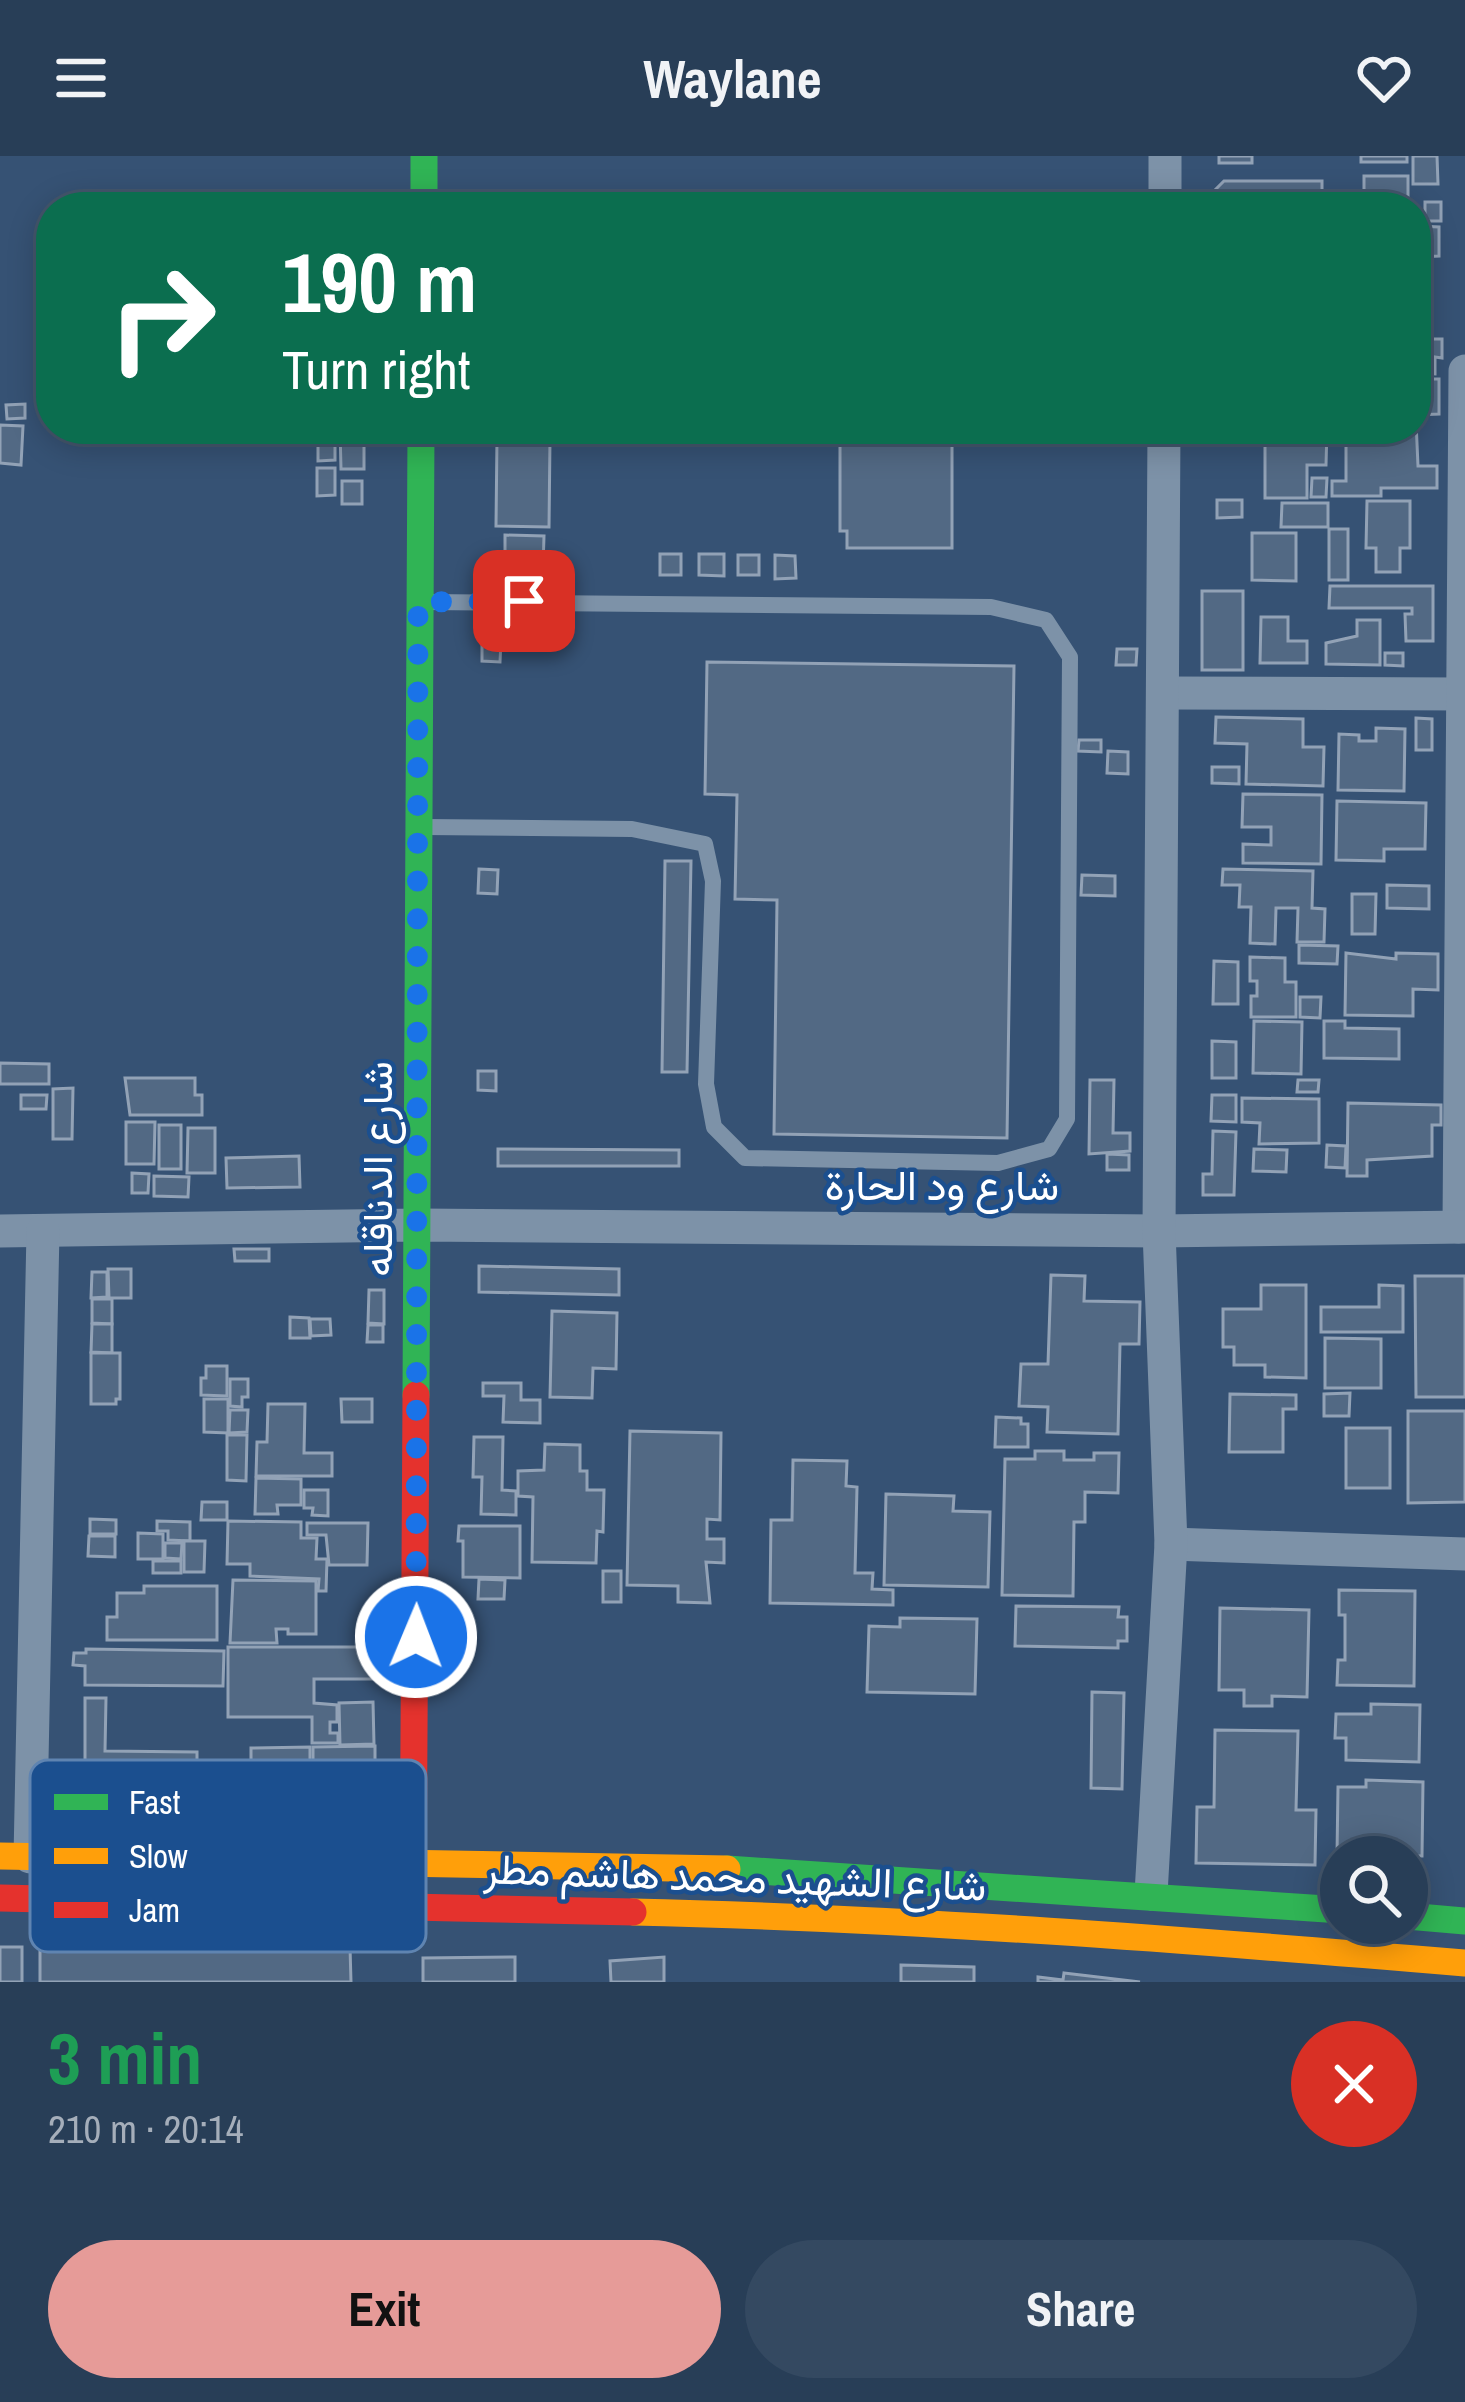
<!DOCTYPE html>
<html lang="en">
<head>
<meta charset="utf-8">
<style>
	body { margin:0; font-family:"Archivo Narrow",Vazirmatn,sans-serif; background:#344961; color:#f1f3f6; height:100vh; display:flex; flex-direction:column; font-size:45px; white-space:nowrap }
	* { box-sizing:border-box; margin:0 }
	p { font-size:39px; color:#a5aeba }
	.icon { flex:none; width:66px; height:66px; fill:none; stroke:currentColor; stroke-width:2; stroke-linecap:round; stroke-linejoin:round }
	.map { position:relative; height:1826px; overflow:hidden }
	.sheet { display:flex; flex-direction:column; background:#283e57; flex:1 }
	.sheet>* { flex:none }
	.top-card { position:absolute; left:36px; top:36px; width:1395px; height:252px; border-radius:48px; box-shadow:0 6px 30px #0003,0 0 0 3px #44576d; background:#0b6e4f; color:#fff; overflow:hidden }
	.controls { position:absolute; left:1320px; top:1680px; display:grid; gap:24px }
	.controls a { display:grid; place-items:center; width:108px; height:108px; border-radius:50%; background:#283e57; box-shadow:0 6px 30px #0003,0 0 0 3px #44576d; font-size:60px }
	.pin { position:absolute; display:grid; place-items:center; width:102px; height:102px; color:#fff; margin:-51px; border-radius:24px; box-shadow:0 6px 18px #0006 }
	.me { position:absolute; width:132px; margin:-66px; rotate:1deg; stroke-linejoin:round; filter:drop-shadow(0 0 9px #0008) }
	.turn { display:flex; align-items:center; gap:42px; height:252px; padding:0 48px; font-size:54px }
	.turn .icon { width:156px; height:156px; stroke-width:2.5 }
	.turn b { display:block; font-size:84px; line-height:102px }
	.round { display:grid; place-items:center; flex:none; width:126px; height:126px; border-radius:63px; background:#344961 }
	.headline { display:flex; align-items:center; justify-content:space-between; height:204px; padding:0 48px }
	h1 { font-size:72px; font-weight:700; line-height:90px; color:#1e9e55 }
	.cta { display:flex; gap:24px; margin-top:auto; padding:24px 48px }
	.cta a { flex:1; height:138px; border-radius:72px; background:#e69b98; color:#111; font-size:48px; font-weight:700; line-height:138px; text-align:center }
	.cta a+a { background:#344961; color:#f1f3f6 }
	header { display:flex; justify-content:space-between; align-items:center; height:156px; padding:0 48px; background:#283e57; font-size:54px; font-weight:700 }
	.map>svg:first-child { display:block }
	.building { fill:#526984; stroke:#92a2b6; stroke-width:3 }
	.lines { fill:none; stroke-linecap:round; stroke-linejoin:round }
	.lane { stroke:#7d92a8; stroke-width:16 }
	.street { stroke:#7d92a8; stroke-width:33 }
	.fast { stroke:#30b455; stroke-width:27 }
	.slow { stroke:#ff9f0a; stroke-width:27 }
	.jam { stroke:#e5322d; stroke-width:27 }
	.route { stroke:#1a73e8; stroke-width:21; stroke-dasharray:0 37.8 }
	.labels { text-anchor:middle; dominant-baseline:central; stroke-width:9; stroke-linejoin:round; paint-order:stroke }
	.street-label { font-size:42px; fill:#fff; stroke:#1b4f8f }
	.key { fill:#1b4f8f; stroke:#5f84b1; stroke-width:3 }
	.key-label { font-size:33px; fill:#fff }
</style>
</head>
<body>
<header><svg class="icon" aria-label="menu" viewBox="0 0 24 24"><path d="M4 6h16M4 12h16M4 18h16"/></svg>Waylane<svg class="icon" aria-label="heart" viewBox="0 0 24 24"><path d="M12 20l-8-8c-3-5 5-10 8-4 3-6 11-1 8 4z"/></svg></header>
<div class="map">
<svg width="1465" height="1826" viewBox="0 0 1465 1826">
	<rect width="100%" height="100%" fill="#365274"/>
	<g class="building">
		<rect x="1219" y="0" width="33" height="7"/>
		<rect x="1361" y="0" width="46" height="6"/>
		<path d="M1413 0H1437L1438 28H1413Z"/>
		<rect x="1364" y="20" width="44" height="31"/>
		<path d="M1224 25H1322V51H1224V43L1215 34Z"/>
		<rect x="1425" y="46" width="16" height="19"/>
		<path d="M1418 70 1439 71V100L1418 101Z"/>
		<path d="M1416 183H1442V202L1435 201V218L1419 217Z"/>
		<path d="M1416 223H1439V258L1416 259Z"/>
		<path d="M25 248V262L7 263 6 249Z"/>
		<path d="M1416 265 1418 310H1437V332H1381V340H1332V325H1346V273H1416Z"/>
		<path d="M0 269 23 270 21 309 0 307Z"/>
		<path d="M318 273H335V304L318 305Z"/>
		<path d="M340 273H364V313H341Z"/>
		<path d="M505 273H541V283H550L549 371 496 370 497 282H505Z"/>
		<path d="M847 273H880V278H908V273H952V392H847V375H840V278H847Z"/>
		<path d="M1265 273H1327L1326 309H1307V342H1265Z"/>
		<path d="M317 312H335V339L317 340Z"/>
		<path d="M1312 322H1327L1326 341H1311Z"/>
		<rect x="342" y="325" width="20" height="23"/>
		<path d="M1217 344H1242V361L1217 362Z"/>
		<path d="M1367 345H1410V392H1400V416H1376V392H1366Z"/>
		<path d="M1282 347H1328V371H1281Z"/>
		<rect x="1329" y="373" width="19" height="51"/>
		<path d="M1252 377H1296V425L1252 424Z"/>
		<path d="M505 379 544 380 543 412 505 411Z"/>
		<rect x="660" y="398" width="21" height="21"/>
		<path d="M699 398H724V420L699 419Z"/>
		<rect x="738" y="399" width="21" height="20"/>
		<path d="M775 399 795 400 796 422 775 423Z"/>
		<path d="M1330 430H1433V485H1406L1405 458H1412V452H1329Z"/>
		<rect x="1202" y="435" width="41" height="79"/>
		<path d="M1261 461H1288V485H1307V507H1260Z"/>
		<path d="M1357 464H1380V509L1326 508V487L1357 480Z"/>
		<path d="M482 485H501L500 506 482 505Z"/>
		<path d="M1117 493H1137L1136 509H1116Z"/>
		<path d="M1385 497H1403V510L1385 509Z"/>
		<path d="M707 506 1014 510 1007 982 774 978 777 744 735 743 737 639 705 638Z"/>
		<path d="M1216 561 1303 563V591H1324L1323 630 1246 628 1247 588 1215 587Z"/>
		<path d="M1416 562 1432 563V594H1416Z"/>
		<path d="M1376 572 1405 573 1404 635 1338 634 1339 578 1359 579V585H1376Z"/>
		<path d="M1079 584H1101V596L1078 595Z"/>
		<path d="M1108 595 1128 596V618L1107 617Z"/>
		<path d="M1212 611H1239V628L1212 627Z"/>
		<path d="M1243 638 1322 639 1321 708 1243 707V688L1271 689V671H1242Z"/>
		<path d="M1337 645 1426 647 1425 693H1384V705L1336 704Z"/>
		<path d="M665 705H691L687 916H662Z"/>
		<path d="M479 713 498 714 497 738 478 737Z"/>
		<path d="M1223 713 1313 715 1312 752 1325 753 1324 786H1297L1298 752H1276L1275 788 1250 787 1251 751H1239L1240 729H1222Z"/>
		<path d="M1082 719 1115 720V740L1081 739Z"/>
		<path d="M1387 729 1429 730V753L1387 752Z"/>
		<path d="M1352 738H1376L1375 778H1352Z"/>
		<path d="M1299 789 1338 790 1337 808 1299 807Z"/>
		<path d="M1346 797 1396 803V797L1438 798V834L1413 833V860L1345 859Z"/>
		<path d="M1250 801 1285 802V826H1296V861H1251V840H1257V825H1250Z"/>
		<path d="M1214 805 1238 806V848H1213Z"/>
		<path d="M1300 841H1321L1320 862 1300 861Z"/>
		<path d="M1254 865 1302 866 1301 918 1253 917Z"/>
		<path d="M1324 865H1345V872L1399 873V903L1324 902Z"/>
		<path d="M1212 885 1236 886V922H1212Z"/>
		<path d="M0 907 49 908V928H0Z"/>
		<path d="M478 915H496V935L478 934Z"/>
		<path d="M125 922H195V939H202V959H130Z"/>
		<path d="M1090 924H1114L1113 977H1130V995L1089 998Z"/>
		<path d="M1298 924H1319L1318 936H1297Z"/>
		<path d="M73 932 72 983H53V933Z"/>
		<path d="M21 939H47L46 953H21Z"/>
		<path d="M1212 939H1236V966L1211 965Z"/>
		<path d="M1242 942 1319 943V987L1259 988 1260 967 1242 966Z"/>
		<path d="M1348 947 1441 949V969H1432V1000L1367 1004V1020H1347Z"/>
		<path d="M126 966H155L154 1008H126Z"/>
		<rect x="159" y="969" width="22" height="44"/>
		<path d="M188 972H215V1017H187Z"/>
		<path d="M1213 975 1236 976 1234 1039H1203V1018H1212Z"/>
		<path d="M1327 989 1346 990 1345 1012 1326 1011Z"/>
		<path d="M498 993 679 994V1010H498Z"/>
		<path d="M1254 993 1287 994 1286 1016 1253 1015Z"/>
		<path d="M1107 998 1129 999V1014H1107Z"/>
		<path d="M299 1000 300 1031 227 1032 226 1002Z"/>
		<path d="M132 1017 149 1018 148 1037H132Z"/>
		<path d="M154 1020 189 1021 188 1041 154 1040Z"/>
		<path d="M234 1093H269V1105H235Z"/>
		<path d="M479 1110 619 1113V1139L479 1136Z"/>
		<path d="M108 1113H131V1142H109Z"/>
		<path d="M92 1116H107V1141L91 1142Z"/>
		<path d="M1051 1119 1085 1120 1084 1145 1140 1146 1139 1188H1120L1118 1278 1047 1276 1048 1251 1019 1250 1021 1208H1048Z"/>
		<path d="M1415 1120H1465V1241H1416Z"/>
		<path d="M1261 1129H1306V1222L1265 1221V1209H1234V1191H1223V1153H1261Z"/>
		<path d="M1379 1129 1403 1130V1176H1321V1151H1379Z"/>
		<path d="M369 1134H384V1168L368 1167Z"/>
		<path d="M92 1143H112V1168L92 1167Z"/>
		<path d="M552 1155 617 1157 616 1213 593 1212 592 1242 550 1241Z"/>
		<path d="M290 1161 309 1162 310 1182H290Z"/>
		<path d="M310 1163H330L331 1179 311 1180Z"/>
		<path d="M92 1168H112V1197L91 1196Z"/>
		<path d="M368 1169H383V1186H367Z"/>
		<path d="M1325 1182 1381 1183V1232H1325Z"/>
		<path d="M91 1197H120V1243H116V1248H91Z"/>
		<path d="M206 1210H227V1240L201 1239V1222H206Z"/>
		<path d="M230 1223H248V1241H242V1251L230 1250Z"/>
		<path d="M483 1227H521V1244H540V1267L503 1266 504 1240H483Z"/>
		<path d="M1350 1237 1349 1260H1324V1238Z"/>
		<path d="M1230 1238 1296 1239V1253H1283V1296H1229Z"/>
		<path d="M204 1243H228V1277L204 1276Z"/>
		<path d="M341 1243H372V1266H342Z"/>
		<path d="M268 1248H305L304 1297H332V1320H256L257 1286H267Z"/>
		<path d="M230 1254H248L247 1276 229 1277Z"/>
		<path d="M1408 1255H1465V1346L1408 1347Z"/>
		<path d="M996 1261 1021 1262V1268H1028V1291H995Z"/>
		<rect x="1346" y="1272" width="44" height="60"/>
		<path d="M630 1275 721 1277 720 1364 707 1363V1383H724V1407L706 1406 710 1447 678 1446V1430L627 1429Z"/>
		<path d="M227 1279H247L246 1325 227 1324Z"/>
		<path d="M474 1281H503L502 1334 516 1335V1359L481 1358 482 1321H473Z"/>
		<path d="M545 1288 580 1289V1315H587V1334H604L603 1376 597 1375 596 1407 532 1406 533 1341 518 1340V1315L544 1314Z"/>
		<path d="M1035 1295H1064V1304H1094V1297H1119L1118 1337 1085 1336V1366H1074L1073 1440 1002 1439 1005 1303H1035Z"/>
		<path d="M793 1304 847 1305 846 1330 857 1331 855 1417H873L872 1433 893 1434V1449L770 1447 771 1364H792Z"/>
		<path d="M256 1322 301 1323V1349H277L278 1358H255Z"/>
		<path d="M304 1334H328V1360L312 1359 313 1352H304Z"/>
		<path d="M886 1338 954 1340 953 1355 990 1356 988 1431 884 1429Z"/>
		<path d="M202 1346H227V1364H201Z"/>
		<path d="M90 1363 116 1364V1378H90Z"/>
		<path d="M157 1365 190 1366V1385L168 1384V1375H157Z"/>
		<path d="M228 1365 301 1366V1382H317L316 1403H327L326 1435H318L319 1423 250 1420V1408H227Z"/>
		<path d="M307 1367H368L367 1409H329L326 1379H307Z"/>
		<path d="M459 1370H520V1422L463 1421V1385H458Z"/>
		<path d="M138 1377 163 1378V1403H138Z"/>
		<path d="M89 1380H115V1401L88 1400Z"/>
		<path d="M184 1385H205L204 1416H184Z"/>
		<path d="M165 1387H182L181 1403 165 1402Z"/>
		<rect x="153" y="1405" width="28" height="12"/>
		<rect x="603" y="1415" width="18" height="31"/>
		<path d="M479 1423 505 1424 504 1443H478Z"/>
		<path d="M233 1424 316 1425V1478H288V1473H276L277 1487H230Z"/>
		<path d="M144 1430H217V1484H107V1461H117V1437H144Z"/>
		<path d="M1339 1434 1415 1435 1414 1530 1337 1529 1338 1504H1345V1459H1339Z"/>
		<path d="M1016 1450 1119 1451 1118 1461H1127V1485H1118V1492L1015 1490Z"/>
		<path d="M1220 1452 1309 1454 1307 1541 1272 1540V1550H1244V1534H1219Z"/>
		<path d="M900 1462 977 1463 975 1538 867 1536 869 1470 900 1471Z"/>
		<path d="M228 1491H370L369 1505H375L374 1523H314V1547L337 1549V1566H330V1577H338V1587H312V1561H228Z"/>
		<path d="M86 1493 224 1495 223 1530 85 1529V1510L73 1509 74 1497H86Z"/>
		<path d="M1092 1536 1124 1537 1122 1633 1091 1632Z"/>
		<path d="M85 1542H106L105 1595 197 1596V1619L85 1618Z"/>
		<path d="M373 1546 374 1588 340 1589 339 1547Z"/>
		<path d="M1371 1548 1420 1549 1419 1606 1346 1604V1582H1335L1336 1558H1371Z"/>
		<path d="M1215 1574 1298 1575 1296 1654H1316L1315 1709 1196 1707 1197 1651H1214Z"/>
		<path d="M375 1590V1619H313V1591Z"/>
		<path d="M310 1591V1619H251V1592Z"/>
		<path d="M1366 1624 1423 1626 1422 1700 1337 1699 1338 1631H1366Z"/>
		<path d="M40 1790 350 1791 351 1826H40Z"/>
		<rect x="0" y="1791" width="22" height="35"/>
		<path d="M515 1801V1826H423V1802Z"/>
		<path d="M664 1801V1826H611L610 1805Z"/>
		<path d="M901 1809 974 1811V1826H901Z"/>
		<path d="M1064 1817 1140 1826H1038V1821L1063 1824Z"/>
	</g>
	<g class="lines">
		<path class="lane" d="M424 671 632 673 705 688 713 725 706 928 714 971 745 1002 998 1007 1049 993 1067 963 1070 501 1046 464 991 451 425 446"/>
		<g class="street">
			<path d="M1165 51V0"/>
			<path d="M1163 537 1465 538"/>
			<path d="M1459 1071 1465 215"/>
			<path d="M0 1075 419 1069 1159 1075 1465 1071"/>
			<path d="M1171 1388 1465 1398"/>
			<path d="M30 1701 43 1075"/>
			<path d="M1151 1738 1171 1388 1159 1075 1164 273"/>
		</g>
		<g class="fast">
			<path d="M424 0V51"/>
			<path d="M416 1239 421 273"/>
			<path d="M727 1713 1341 1754"/>
			<path d="M1407 1760 1465 1765"/>
		</g>
		<g class="slow">
			<path d="M0 1700 727 1713"/>
			<path d="M633 1756C911 1762 1188 1784 1465 1807"/>
		</g>
		<g class="jam">
			<path d="M0 1742 633 1756"/>
			<path d="M413 1748 416 1239"/>
		</g>
	</g>
	<g class="lines">
		<path class="route" d="M416 1481 418 446 524 445"/>
	</g>
	<g class="labels">
		<g class="street-label">
			<text transform="translate(377 1013) rotate(-90)">شارع الدناقله</text>
			<text x="942" y="1029">شارع ود الحارة</text>
			<text transform="translate(735 1721) rotate(2)">شارع الشهيد محمد هاشم مطر</text>
		</g>
	</g>
	<rect x="30" y="1604" width="396" height="192" rx="18" class="key"/>
	<rect x="54" y="1638" width="54" height="16" fill="#30b455"/>
	<rect x="54" y="1692" width="54" height="16" fill="#ff9f0a"/>
	<rect x="54" y="1746" width="54" height="16" fill="#e5322d"/>
	<g class="key-label">
		<text x="129" y="1658">Fast</text>
		<text x="129" y="1712">Slow</text>
		<text x="129" y="1766">Jam</text>
	</g>
</svg>
<div class="controls">
<a><svg class="icon" aria-label="search" viewBox="0 0 24 24"><circle cx="10" cy="10" r="6"/><path d="M15 15l6 6"/></svg></a>
</div>
<div class="pin" style="left:524px;top:445px;background:#d93025"><svg class="icon" aria-label="arrive" viewBox="0 0 24 24"><path d="M6 21V4h12l-3 4 3 4H6"/></svg></div>
<svg class="me" style="left:416px;top:1481px" viewBox="-20 -20 40 40"><circle r="17" fill="#1a73e8" stroke="#fff" stroke-width="3"/><path d="M0-11L8 9 0 5-8 9z" fill="#fff"/></svg>
<div class="top-card">
<div class="turn"><svg class="icon" aria-label="right" viewBox="0 0 24 24"><path d="M7 20v-9h11M14 6l5 5-5 5"/></svg><div><b>190 m</b>Turn right</div></div>
</div>
</div>
<section class="sheet">
<div class="headline"><div><h1>3 min</h1><p>210 m · 20:14</p></div><a class="round" style="background:#d93025;color:#fff"><svg class="icon" aria-label="close" viewBox="0 0 24 24"><path d="M6 6l12 12M18 6L6 18"/></svg></a></div>
<div class="cta"><a>Exit</a><a>Share</a></div>
</section>
</body>
</html>
